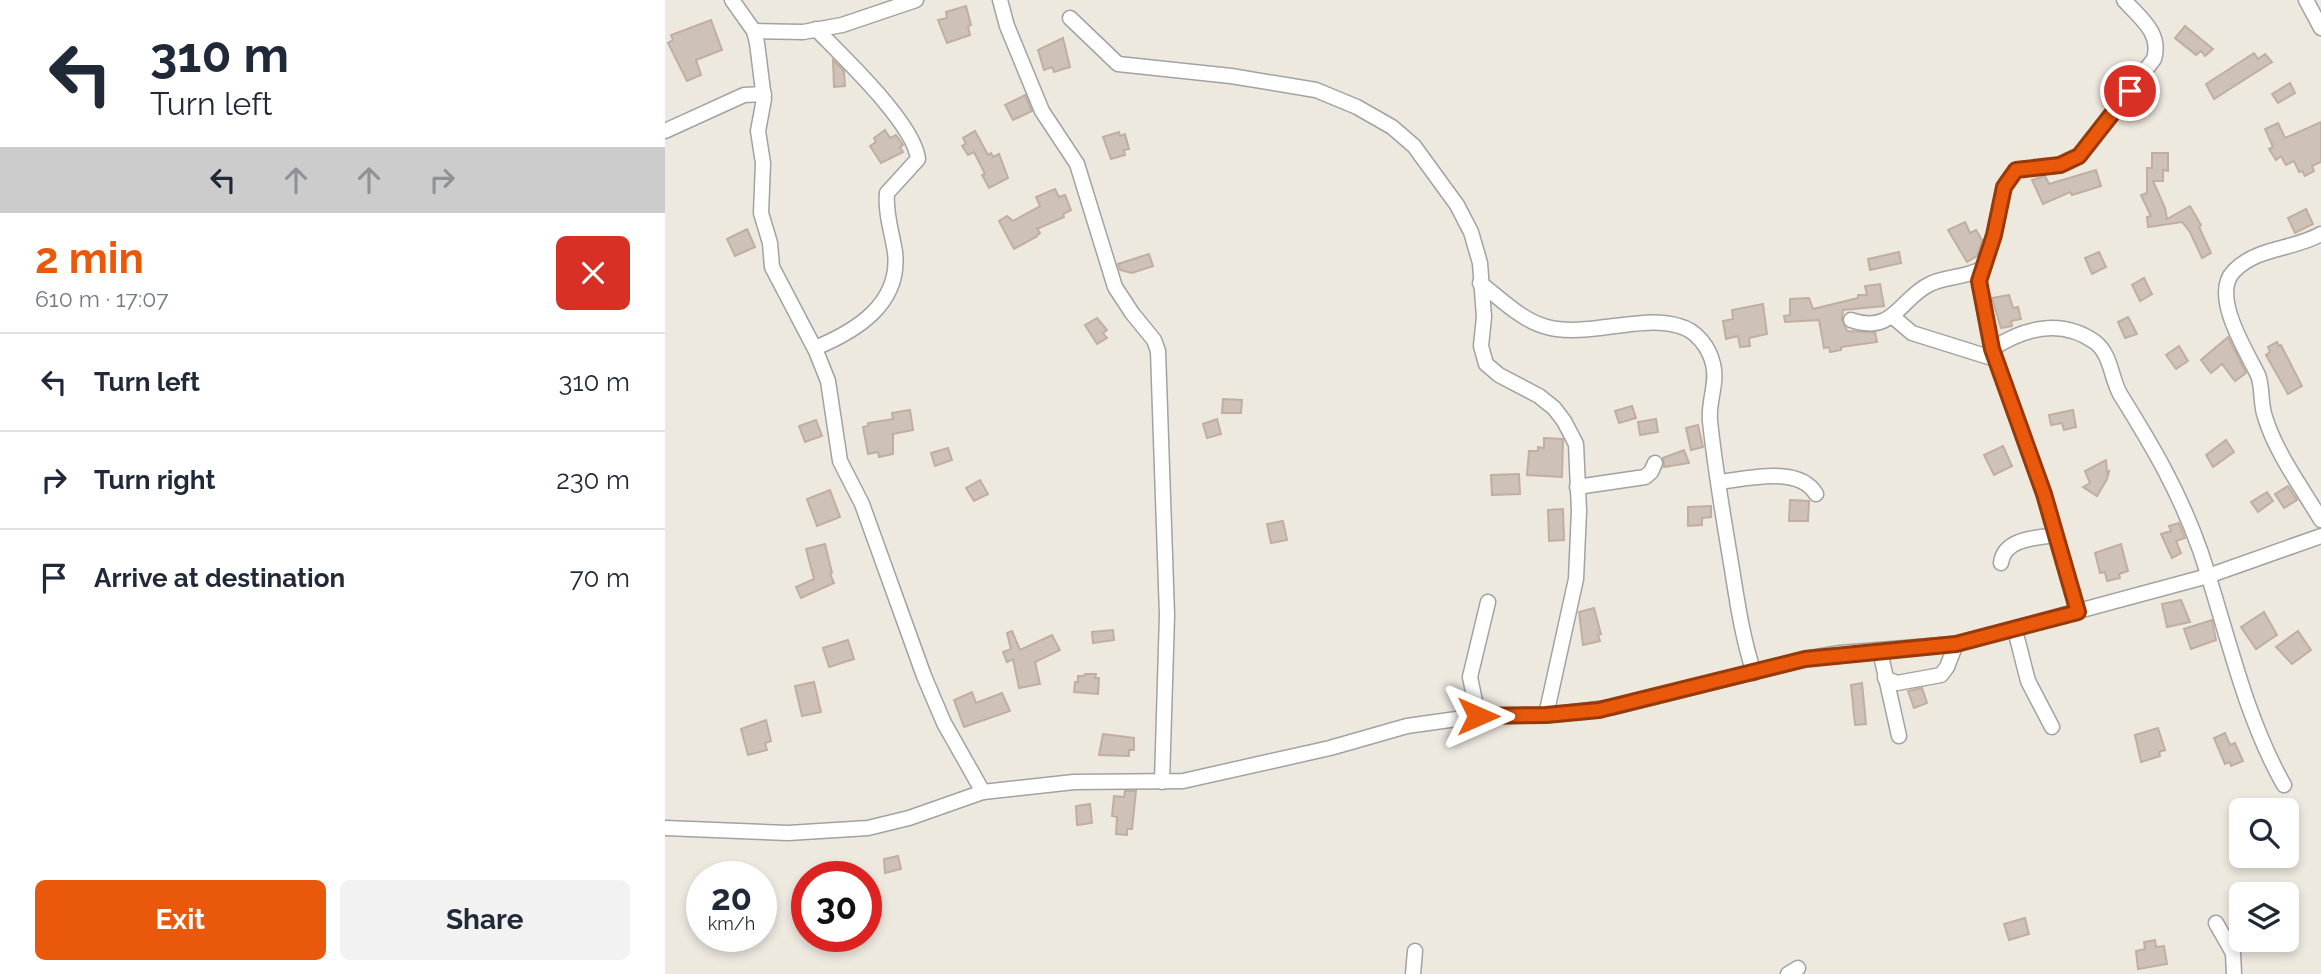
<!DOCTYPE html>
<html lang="en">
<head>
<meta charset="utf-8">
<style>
	body { margin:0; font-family:Raleway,sans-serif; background:#f2f2f3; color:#1f2937; height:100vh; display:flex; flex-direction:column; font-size:26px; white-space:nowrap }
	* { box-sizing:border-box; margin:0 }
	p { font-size:23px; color:#747a83 }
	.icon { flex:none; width:38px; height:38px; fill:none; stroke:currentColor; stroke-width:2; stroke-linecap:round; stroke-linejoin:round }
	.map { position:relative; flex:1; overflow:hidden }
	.side { display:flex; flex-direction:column; background:#fff; width:665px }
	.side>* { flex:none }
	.hud { background:#fff; color:#1f2937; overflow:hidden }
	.tools { position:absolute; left:1564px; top:798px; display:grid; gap:14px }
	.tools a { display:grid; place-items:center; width:70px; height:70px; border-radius:10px; background:#fff; box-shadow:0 4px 10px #0003; font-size:35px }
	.speed { position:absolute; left:21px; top:861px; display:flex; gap:14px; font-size:35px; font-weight:700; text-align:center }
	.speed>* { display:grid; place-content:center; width:91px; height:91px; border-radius:50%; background:#fff; box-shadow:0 4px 10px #0003; line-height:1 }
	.speed small { font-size:18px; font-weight:400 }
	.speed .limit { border:10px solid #d22; background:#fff; color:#111 }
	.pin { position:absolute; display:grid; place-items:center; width:60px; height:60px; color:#fff; margin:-30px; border:4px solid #fff; border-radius:50%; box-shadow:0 2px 7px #0007 }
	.me { position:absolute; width:77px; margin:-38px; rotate:90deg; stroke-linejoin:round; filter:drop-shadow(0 0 5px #0008) }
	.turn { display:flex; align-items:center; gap:24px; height:147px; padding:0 35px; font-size:32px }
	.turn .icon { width:91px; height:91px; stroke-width:2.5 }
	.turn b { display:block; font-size:49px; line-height:60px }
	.lanes { display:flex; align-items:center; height:66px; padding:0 35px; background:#0003; justify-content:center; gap:35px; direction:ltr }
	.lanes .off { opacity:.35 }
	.round { display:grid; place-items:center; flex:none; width:74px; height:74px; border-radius:10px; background:#f2f2f3 }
	.head { display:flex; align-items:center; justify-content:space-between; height:119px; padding:0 35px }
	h1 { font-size:42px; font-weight:700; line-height:52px; color:#ea580c }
	.cta { display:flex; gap:14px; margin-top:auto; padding:14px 35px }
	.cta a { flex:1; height:80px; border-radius:10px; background:#ea580c; color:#fff; font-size:28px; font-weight:700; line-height:80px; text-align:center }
	.cta a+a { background:#f2f2f3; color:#1f2937 }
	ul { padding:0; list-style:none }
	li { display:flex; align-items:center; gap:21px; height:98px; padding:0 35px; border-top:2px solid #e0e1e3 }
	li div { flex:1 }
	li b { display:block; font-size:26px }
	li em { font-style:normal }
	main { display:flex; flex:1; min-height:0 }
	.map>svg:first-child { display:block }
	.building { fill:#cec1b8; stroke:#c1aea0; stroke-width:2 }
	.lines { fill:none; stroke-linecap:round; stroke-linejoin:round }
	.minor-casing { stroke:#a2a2a2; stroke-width:17 }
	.minor { stroke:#fff; stroke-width:14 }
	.route-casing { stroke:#983908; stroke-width:18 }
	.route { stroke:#ea580c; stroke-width:12 }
</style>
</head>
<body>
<main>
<section class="side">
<div class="hud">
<div class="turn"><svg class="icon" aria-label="left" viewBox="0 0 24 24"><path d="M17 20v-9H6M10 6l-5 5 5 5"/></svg><div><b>310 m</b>Turn left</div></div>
<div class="lanes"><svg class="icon" aria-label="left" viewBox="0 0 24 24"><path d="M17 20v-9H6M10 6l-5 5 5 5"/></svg><svg class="icon off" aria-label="ahead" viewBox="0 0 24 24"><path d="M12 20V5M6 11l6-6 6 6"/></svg><svg class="icon off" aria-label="ahead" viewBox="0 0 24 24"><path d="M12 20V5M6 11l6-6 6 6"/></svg><svg class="icon off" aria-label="right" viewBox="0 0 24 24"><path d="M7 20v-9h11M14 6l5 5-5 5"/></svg></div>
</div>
<div class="head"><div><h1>2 min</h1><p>610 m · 17:07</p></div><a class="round" style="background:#d93025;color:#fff"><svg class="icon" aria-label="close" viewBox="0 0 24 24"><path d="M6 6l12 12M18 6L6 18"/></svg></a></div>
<ul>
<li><svg class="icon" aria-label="left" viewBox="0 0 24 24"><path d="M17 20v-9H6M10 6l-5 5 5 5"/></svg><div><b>Turn left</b></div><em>310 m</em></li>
<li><svg class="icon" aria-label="right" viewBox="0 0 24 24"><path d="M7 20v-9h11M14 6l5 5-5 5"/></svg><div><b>Turn right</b></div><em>230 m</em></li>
<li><svg class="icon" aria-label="arrive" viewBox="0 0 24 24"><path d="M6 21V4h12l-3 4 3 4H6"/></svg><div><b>Arrive at destination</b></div><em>70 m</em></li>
</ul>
<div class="cta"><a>Exit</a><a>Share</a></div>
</section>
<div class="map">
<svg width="1656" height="974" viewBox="0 0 1656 974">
	<rect width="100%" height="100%" fill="#eee9df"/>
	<g class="building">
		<path d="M301 6 306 25 303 26 305 35 282 43 273 20 282 18 281 12Z"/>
		<path d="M46 20 57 50 31 60 36 75 22 81 3 43 8 40 6 35Z"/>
		<path d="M1520 26 1548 49 1540 56 1536 51 1531 55 1510 38Z"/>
		<path d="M398 38 405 67 389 72 387 67 379 70 373 50Z"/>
		<path d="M1589 53 1593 59 1600 54 1607 62 1549 99 1541 84Z"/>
		<path d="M168 60 179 71 180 86 169 87Z"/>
		<path d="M1625 83 1630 93 1613 103 1607 94Z"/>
		<path d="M360 95 367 111 348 120 340 105Z"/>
		<path d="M1656 122V162L1647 166 1649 171 1640 176 1637 171 1634 172 1629 161 1621 165 1616 156 1611 160 1604 149 1608 147 1600 129 1613 123 1620 138Z"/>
		<path d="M220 130 225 138 231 135 238 145 235 147 238 152 216 163 205 146 211 142 209 138Z"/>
		<path d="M310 131 323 155 326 153 328 157 334 154 343 178 324 188 317 175 320 174 309 152 303 155 297 146 301 144 298 138Z"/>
		<path d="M454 132 455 136 460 134 464 149 459 150 460 155 446 159 438 137Z"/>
		<path d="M1487 153H1503V171L1498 170V181H1488L1500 208 1502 219 1525 206 1536 225 1534 227 1546 253 1537 258 1525 232 1517 222 1483 227 1482 217 1486 216 1476 195 1482 193V168H1487Z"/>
		<path d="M1431 170 1436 186 1407 195 1405 192 1378 204 1367 180 1380 176 1384 184Z"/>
		<path d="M390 189 394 197 400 195 406 210 398 214 399 217 372 229 375 233 371 237 349 249 334 221 342 216 348 221 375 206 371 197Z"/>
		<path d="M1641 209 1648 224 1630 233 1623 218Z"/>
		<path d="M1300 222 1305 233 1311 230 1317 240 1312 256 1302 262 1283 230Z"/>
		<path d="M82 229 90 247 70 256 62 239Z"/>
		<path d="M1234 252 1236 263 1205 270 1203 259Z"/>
		<path d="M1434 252 1441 267 1427 274 1420 258Z"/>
		<path d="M484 254 488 266 467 273 455 270 453 264Z"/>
		<path d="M1479 278 1487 294 1475 301 1467 285Z"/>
		<path d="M1215 284 1219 306 1178 310 1177 319 1182 331 1210 332 1212 342 1176 347V350L1165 352 1164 347 1159 348 1154 320 1120 322 1119 316 1125 315V299L1144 298 1148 309 1193 298V295H1202L1200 286Z"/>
		<path d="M1344 295 1348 308 1353 307 1356 319 1346 321 1347 326 1336 328 1327 298Z"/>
		<path d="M1098 304 1102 334 1084 338 1085 346 1075 347 1073 336 1061 339 1058 321 1068 319 1067 310Z"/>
		<path d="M1463 317 1472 334 1460 338 1453 322Z"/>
		<path d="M432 318 442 330 438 333 442 338 432 344 420 325Z"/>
		<path d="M1563 337 1581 373 1570 381 1557 364 1546 373 1536 360Z"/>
		<path d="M1612 342 1614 346 1616 345 1637 386 1623 394 1601 355 1605 352 1603 347Z"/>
		<path d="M1514 346 1523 361 1511 369 1501 355Z"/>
		<path d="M558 399 577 400 576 413H557Z"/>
		<path d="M967 406 971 418 954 423 950 411Z"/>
		<path d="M245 410 248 430 228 434V454L214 457 213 452 203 454 198 427 203 426V423L228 419 227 413Z"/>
		<path d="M1408 410 1411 427 1399 430 1397 423 1386 425 1384 415Z"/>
		<path d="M552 419 556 434 542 438 538 424Z"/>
		<path d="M991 419 993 432 975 435 973 422Z"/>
		<path d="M151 420 157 436 140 442 134 426Z"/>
		<path d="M1033 425 1038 447 1026 450 1021 428Z"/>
		<path d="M879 438 898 439 897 477 862 475 864 451H873V447L879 448Z"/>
		<path d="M1561 440 1569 452 1548 467 1541 455Z"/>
		<path d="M1338 446 1347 466 1329 475 1319 455Z"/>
		<path d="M283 448 287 460 270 466 266 453Z"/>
		<path d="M1019 450 1024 463 999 467 998 458Z"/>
		<path d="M1441 460 1442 472 1444 471 1442 479 1432 496 1418 487 1425 483 1420 471Z"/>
		<path d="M854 474 855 494 827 495 826 475Z"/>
		<path d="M315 480 323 494 309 501 301 488Z"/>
		<path d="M1623 486 1632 500 1619 508 1610 494Z"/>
		<path d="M165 490 175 517 152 526 142 499Z"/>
		<path d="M1602 492 1608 501 1593 512 1586 502Z"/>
		<path d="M1125 500 1144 501 1143 521H1124Z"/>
		<path d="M1046 506V517L1037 518V525L1023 526V507Z"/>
		<path d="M898 509 899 540 884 541 883 510Z"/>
		<path d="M618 521 622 540 606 543 602 524Z"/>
		<path d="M1514 523 1520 538 1511 541 1516 553 1507 558 1496 534 1506 531 1504 526Z"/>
		<path d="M160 544 167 573 165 574 169 583 136 598 131 587 149 579 141 549Z"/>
		<path d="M1456 544 1463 571 1454 574 1455 578 1442 581 1440 572 1435 573 1430 553Z"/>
		<path d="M1516 600 1525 622 1502 627 1497 604Z"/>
		<path d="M929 608 936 634 933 635 935 641 918 645 914 612Z"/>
		<path d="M1599 612 1612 635 1591 649 1576 627Z"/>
		<path d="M1547 620 1551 640 1526 649 1519 629Z"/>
		<path d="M448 630 449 640 428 643 427 632Z"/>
		<path d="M347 631 355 650 387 635 395 650 370 662 375 684 354 688 348 659 342 662 338 652 346 649 342 633Z"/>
		<path d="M1633 631 1646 650 1627 664 1611 647Z"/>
		<path d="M183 640 189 659 164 667 158 648Z"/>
		<path d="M420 674H431L430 678H434L433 694 409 692 410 682H413V676H419Z"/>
		<path d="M149 682 156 712 137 716 130 686Z"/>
		<path d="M1197 683 1201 724 1190 725 1186 685Z"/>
		<path d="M1257 688 1262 703 1249 708 1243 691Z"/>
		<path d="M307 692 311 703 337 693 345 711 299 727 289 700Z"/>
		<path d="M101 720 106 741 100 743 102 750 83 755 76 729Z"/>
		<path d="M1493 728 1500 750 1494 752 1495 756 1476 762 1470 735Z"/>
		<path d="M1560 733 1565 745 1570 743 1578 761 1566 766 1565 762 1560 764 1549 738Z"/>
		<path d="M438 734 469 738V750H464V756L434 755Z"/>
		<path d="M460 791H471L467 829H462V835L451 834 452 817 447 816 449 796 459 797Z"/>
		<path d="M425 804 427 823 412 825 411 806Z"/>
		<path d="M233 856 236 869 220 873 219 859Z"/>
		<path d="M1360 918 1364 934 1344 940 1339 924Z"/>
		<path d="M1490 940 1491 947 1499 946 1502 964 1473 969 1471 951 1480 949 1479 942Z"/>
	</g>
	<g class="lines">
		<defs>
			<g id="minor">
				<path d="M67 0 89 31 92 43 99 99 93 131 98 163 96 213 105 243 107 267 151 351 163 381 175 461 197 504 259 676 279 723 318 792"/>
				<path d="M335 0 342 26 377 111 412 164 450 287 467 313 489 340 493 351 502 615 497 782"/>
				<path d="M1641 0 1656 28"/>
				<path d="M405 18 453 64 566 76 651 90 692 107 727 127 749 146 792 205 806 232 815 263 819 317 816 346 821 364 834 375 874 396 889 408 899 421 911 444 914 511 911 579 881 715"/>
				<path d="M89 31 138 32 177 25 251 0"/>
				<path d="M0 131 79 95 99 94"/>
				<path d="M1656 234C1628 250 1592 247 1569 271 1545 295 1582 352 1593 375 1598 388 1595 403 1600 417 1611 453 1637 488 1656 520"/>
				<path d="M815 283C835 298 857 321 882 327 922 338 975 314 1014 326 1031 330 1044 347 1048 364 1053 383 1043 401 1045 421 1050 469 1058 516 1066 563 1072 600 1077 637 1089 673"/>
				<path d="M1227 316 1247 333 1330 359"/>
				<path d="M1186 320C1229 335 1235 298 1265 284 1282 276 1301 278 1318 268"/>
				<path d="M150 348C191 331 236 304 230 252 227 233 220 212 222 193L253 159C249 123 177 56 151 29"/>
				<path d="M1327 349C1359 328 1396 318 1430 342 1446 354 1446 378 1455 394 1488 447 1514 491 1535 550 1562 629 1578 713 1619 785"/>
				<path d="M1054 482C1082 479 1134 465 1151 494"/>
				<path d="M912 487 980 477 986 472 990 463"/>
				<path d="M1336 563C1339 538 1371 538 1391 535"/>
				<path d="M1413 612 1379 494 1327 349 1314 281 1329 235 1339 187 1351 170 1395 165 1414 156 1489 59C1497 33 1475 18 1459 0"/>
				<path d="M1350 630 1363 681 1387 727"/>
				<path d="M1215 651 1234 736"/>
				<path d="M1220 678 1232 683 1276 675 1282 667 1291 644"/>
				<path d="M813 716 805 677 823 602"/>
				<path d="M0 828 123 833 203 828 244 818 318 792 409 782 518 781 665 748 742 726 813 716 883 715 949 707 1140 659 1175 653 1291 644 1543 576 1656 536"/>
				<path d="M1551 923 1568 953 1569 974"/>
				<path d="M748 974 750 951"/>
				<path d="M1123 974 1133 968"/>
			</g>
		</defs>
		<use href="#minor" class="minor-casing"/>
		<use href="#minor" class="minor"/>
	</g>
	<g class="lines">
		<defs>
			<path id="route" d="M813 716 881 715 934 710 1140 659 1291 644 1413 612 1379 494 1327 349 1314 281 1329 235 1339 187 1351 170 1395 165 1414 156 1465 91"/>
		</defs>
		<use href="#route" class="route-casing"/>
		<use href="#route" class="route"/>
	</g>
</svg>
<div class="tools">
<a><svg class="icon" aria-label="search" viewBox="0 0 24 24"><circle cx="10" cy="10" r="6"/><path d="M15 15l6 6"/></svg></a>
<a><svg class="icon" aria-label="layers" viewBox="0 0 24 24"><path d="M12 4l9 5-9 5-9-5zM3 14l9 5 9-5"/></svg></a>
</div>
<div class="speed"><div>20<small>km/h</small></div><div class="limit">30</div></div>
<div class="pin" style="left:1465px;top:91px;background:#d93025"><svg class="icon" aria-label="arrive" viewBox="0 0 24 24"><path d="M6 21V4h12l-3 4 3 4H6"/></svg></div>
<svg class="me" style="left:813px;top:716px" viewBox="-20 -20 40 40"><path d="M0-17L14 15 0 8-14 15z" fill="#ea580c" stroke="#fff" stroke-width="4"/></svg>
</div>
</main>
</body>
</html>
